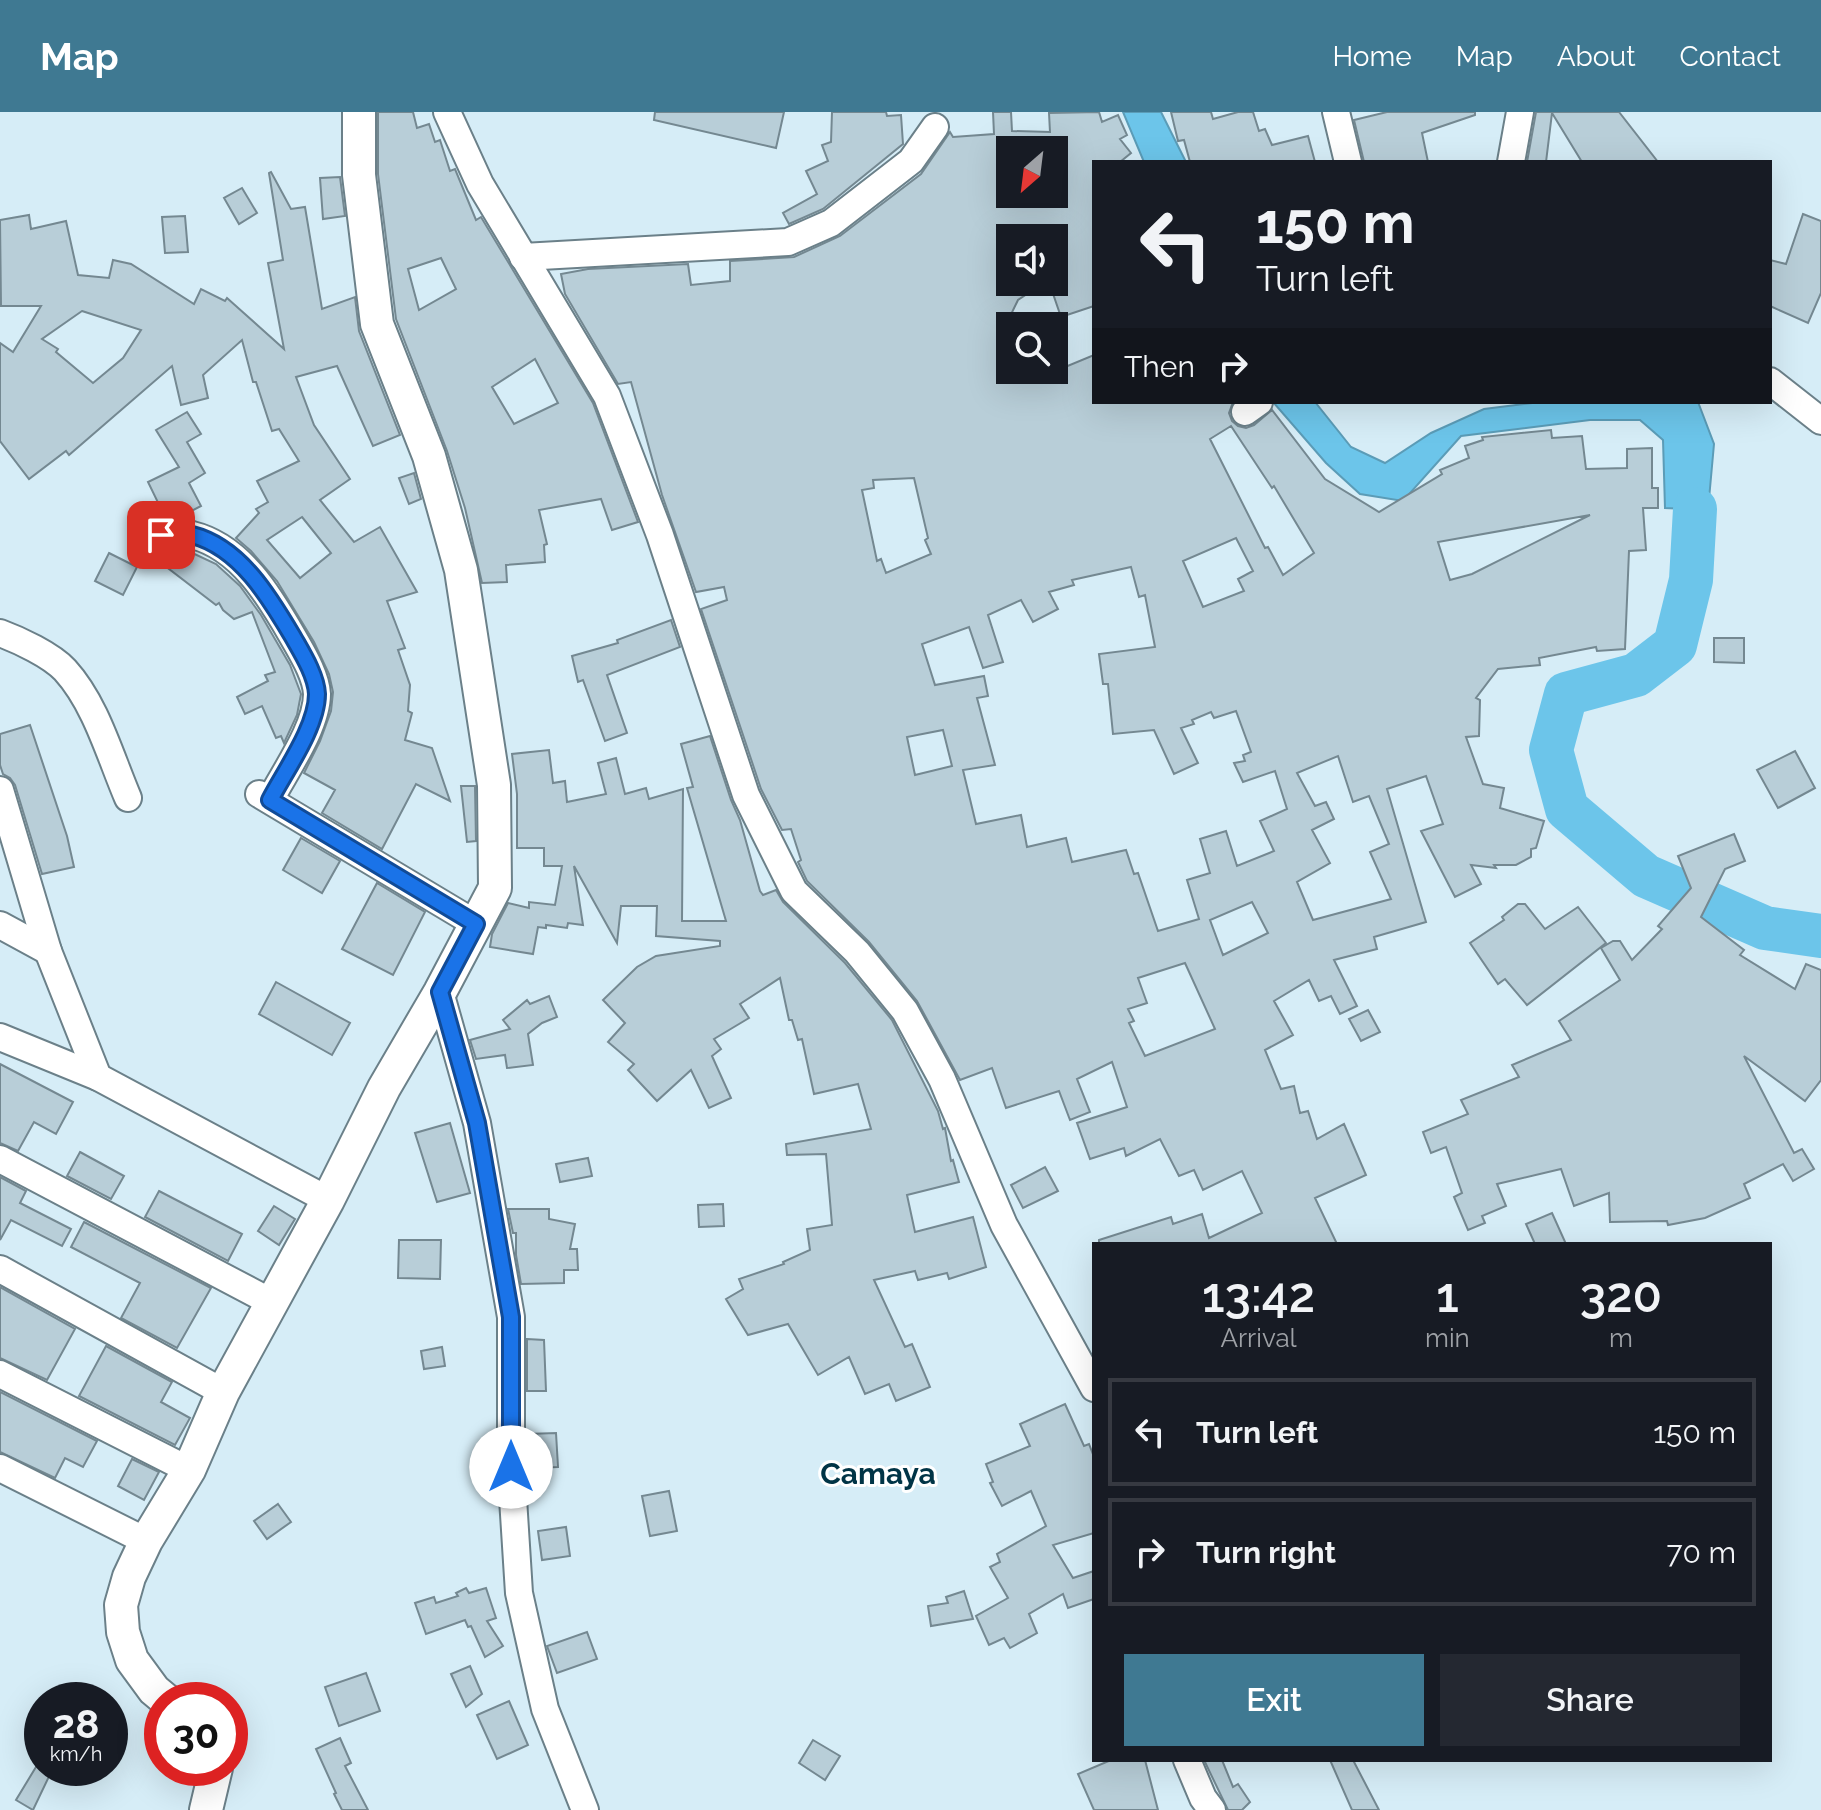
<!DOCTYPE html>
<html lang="en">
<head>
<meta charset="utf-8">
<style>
	body { margin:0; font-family:Raleway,sans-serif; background:#242831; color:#f1f3f6; height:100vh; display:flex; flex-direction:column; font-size:30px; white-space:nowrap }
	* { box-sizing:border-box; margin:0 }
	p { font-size:26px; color:#9ea1a6 }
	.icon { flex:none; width:44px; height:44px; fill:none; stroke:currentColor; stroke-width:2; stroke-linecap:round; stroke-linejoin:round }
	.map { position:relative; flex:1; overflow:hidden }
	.side { position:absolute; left:1092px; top:1130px; width:680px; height:520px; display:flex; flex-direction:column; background:#171b24; border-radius:0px; box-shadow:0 8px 32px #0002 }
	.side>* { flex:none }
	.top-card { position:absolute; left:1092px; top:48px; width:680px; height:244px; border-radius:0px; box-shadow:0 8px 32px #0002; background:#171b24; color:#f1f3f6; overflow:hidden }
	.needle { width:52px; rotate:208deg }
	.controls { position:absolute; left:996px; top:24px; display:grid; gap:16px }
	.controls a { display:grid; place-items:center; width:72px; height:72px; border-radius:0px; background:#171b24; box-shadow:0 8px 32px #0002; font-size:40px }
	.speed { position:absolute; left:24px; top:1570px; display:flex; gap:16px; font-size:40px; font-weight:700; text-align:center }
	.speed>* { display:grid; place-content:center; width:104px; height:104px; border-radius:50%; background:#171b24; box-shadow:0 8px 32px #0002; line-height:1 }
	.speed small { font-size:20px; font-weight:400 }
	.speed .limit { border:12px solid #d22; background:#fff; color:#111 }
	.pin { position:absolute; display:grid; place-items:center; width:68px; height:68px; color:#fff; margin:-34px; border-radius:16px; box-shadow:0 4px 12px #0006 }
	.me { position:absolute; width:88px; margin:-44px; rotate:0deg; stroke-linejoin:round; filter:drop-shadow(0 0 6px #0008) }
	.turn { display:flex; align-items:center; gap:28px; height:168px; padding:0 32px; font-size:36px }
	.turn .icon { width:104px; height:104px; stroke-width:2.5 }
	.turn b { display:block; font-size:56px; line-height:68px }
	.then { display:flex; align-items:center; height:76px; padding:0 32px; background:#0003; gap:16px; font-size:30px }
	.eta { display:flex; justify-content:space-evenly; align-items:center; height:136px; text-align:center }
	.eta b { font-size:48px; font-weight:600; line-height:56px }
	.cta { display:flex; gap:16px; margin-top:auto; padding:16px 32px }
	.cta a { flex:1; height:92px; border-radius:0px; background:#3f7992; color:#fff; font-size:32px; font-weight:600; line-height:92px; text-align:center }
	.cta a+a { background:#242831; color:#f1f3f6 }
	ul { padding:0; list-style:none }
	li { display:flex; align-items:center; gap:24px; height:108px; margin:0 16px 12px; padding:0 16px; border:4px solid #363941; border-radius:0px }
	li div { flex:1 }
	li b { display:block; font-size:30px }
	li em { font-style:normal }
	header { display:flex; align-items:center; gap:48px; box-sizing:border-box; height:112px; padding:0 40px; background:#3f7992; color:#fff }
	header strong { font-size:38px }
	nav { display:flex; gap:44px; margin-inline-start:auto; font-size:28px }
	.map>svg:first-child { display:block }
	.water { fill:#6cc5ea; stroke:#5b9cb7; stroke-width:2 }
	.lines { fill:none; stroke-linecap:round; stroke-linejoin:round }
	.river { stroke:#6cc5ea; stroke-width:44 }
	.building { fill:#b8ced8; stroke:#748891; stroke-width:2; fill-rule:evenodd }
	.minor-casing { stroke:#6b8089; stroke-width:30 }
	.tertiary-casing { stroke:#6b8089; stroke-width:36 }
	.minor { stroke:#fff; stroke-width:26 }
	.tertiary { stroke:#fff; stroke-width:32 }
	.route-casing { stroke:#114b97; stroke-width:20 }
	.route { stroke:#1a73e8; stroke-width:14 }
	.labels { text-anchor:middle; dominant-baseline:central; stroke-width:6; stroke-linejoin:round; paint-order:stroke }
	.quarter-label { font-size:30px; font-weight:bold; fill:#003446; stroke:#fff }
</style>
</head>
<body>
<header>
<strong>Map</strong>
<nav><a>Home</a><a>Map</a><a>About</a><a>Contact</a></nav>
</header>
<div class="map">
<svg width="1821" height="1698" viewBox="0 0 1821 1698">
	<rect width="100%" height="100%" fill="#d6edf7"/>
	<g class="water">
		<path d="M1123 0H1161L1186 50H1144Z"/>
		<path d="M1273 290H1315L1351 335 1385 351 1431 321 1484 297 1541 290H1698L1714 332 1708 398 1665 396 1663 328 1640 308H1590L1461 324 1403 389 1360 382 1326 351Z"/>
	</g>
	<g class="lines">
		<path class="river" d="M1695 397 1691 468 1675 533 1636 563 1566 582 1551 638 1567 697 1646 764 1765 816 1821 824"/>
	</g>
	<g class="building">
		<path d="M378 0H413L417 16 429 12 435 30 440 28 450 59 455 57 476 108 481 105 593 291 638 410 612 418 601 387 539 398 547 432 544 433 545 450 506 453 507 470 482 471 465 396 447 339 396 207 378 62ZM441 146 456 177 419 198 408 157ZM535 247 558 291 514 312 492 275Z"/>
		<path d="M655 0H784L776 36 654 8Z"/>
		<path d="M832 0H886L887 4 901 3 903 32 823 97 789 112 783 101 817 82 806 59 828 49 822 33 831 30Z"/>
		<path d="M993 0H1011L1012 19 1050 20 1049 1 1099 0 1102 10 1118 3 1127 23 1120 27 1131 41 1120 50H1094V194L1061 205 1049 170H1054V126H1010V170H1045L1018 188 1000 225 998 249 1010 248V258H1058L1094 243V290H1233L1229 301 1232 309 1238 314 1246 316 1254 313 1272 298 1325 367 1379 400 1442 362 1440 358 1469 346 1465 334 1483 328 1482 325 1551 318 1552 326 1582 324 1586 357 1627 356V337L1652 336V376H1658V396H1643L1646 438 1629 439 1625 537 1597 539 1596 535 1539 546 1540 553 1498 557 1476 586 1480 588 1479 624 1466 625 1483 672 1504 676 1500 696 1544 709 1536 736 1531 737V745L1516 753H1494L1496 756 1471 753 1481 772 1455 785 1421 719 1443 712 1426 664 1387 677 1426 810 1374 825 1377 837 1334 848 1357 894 1340 902 1331 884 1319 889 1309 868 1274 889 1293 923 1265 938 1281 977 1294 974 1300 1001 1308 999 1317 1027 1344 1012 1366 1063 1315 1086 1337 1132H1099V1128L1171 1105 1173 1112 1202 1102 1209 1126 1262 1101 1242 1059 1203 1078 1194 1058 1179 1064 1160 1027 1126 1044 1124 1036 1090 1047 1077 1011 1127 995 1112 950 1077 967 1090 1000 1070 1008 1059 979 1006 996 992 956 960 968 917 889 869 830 807 769 798 750 801 748 791 717 782 718 761 677 701 497 727 488 724 475 696 480 662 383 631 270 618 272 565 182 561 162 588 157 688 152 691 173 730 169V149L794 145 840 124 921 62 950 20 953 25 994 22ZM1010 38H1054V82H1010ZM1231 314 1272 376 1274 374 1314 441 1283 463 1268 435 1265 436 1210 327ZM914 366 928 426 925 428 931 442 886 461 881 447 877 449 862 378 874 376 873 368ZM1590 403 1472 462 1450 468 1438 430ZM1236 426 1253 459 1238 467 1244 479 1203 495 1183 449ZM1131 455 1139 485 1145 483 1155 535 1099 542 1103 572H1108L1113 622 1154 618 1174 662 1198 651 1181 616 1194 612 1192 608 1211 600 1214 606 1236 599 1251 640 1243 643 1245 649 1234 651 1243 670 1275 659 1287 697 1260 709 1274 739 1237 754 1226 719 1200 727 1210 761 1187 768 1199 807 1158 819 1138 761 1134 762 1126 738 1072 750 1066 726 1027 735 1021 703 976 712 963 658 995 653 977 586 988 584 984 564 935 573 922 532 969 515 983 556 1003 550 988 503 1021 488 1033 510 1058 497 1049 480 1074 473 1072 468ZM943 618 952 654 915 663 907 625ZM1338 644 1353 690 1369 684 1389 732 1370 740 1391 787 1313 808 1297 770 1330 751 1312 718 1334 707 1326 690 1315 694 1297 661ZM1252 790 1268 821 1223 843 1210 808ZM1185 851 1215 917 1145 944 1129 911 1134 909 1128 897 1147 891 1138 866Z"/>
		<path d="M1171 0H1211L1213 7 1238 0H1253L1259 19 1265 17 1272 33 1308 24 1315 50H1190L1184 28 1178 29Z"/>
		<path d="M1387 0H1475V3L1422 21 1428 50H1364L1354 8Z"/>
		<path d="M1536 0H1619L1658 50H1582L1552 1 1546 50H1527Z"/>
		<path d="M271 60 291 97 305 95 322 197 355 185 359 219 400 323 373 334 337 254 296 265 314 313 350 367 320 388 354 430 380 415 417 480 387 489 405 536 398 538 410 573 408 599 412 601 405 628 432 636 450 689 416 672 382 737 322 701 335 678 304 661 320 629 331 599 333 580 329 562 314 530 277 469 251 439 236 426 259 401 256 397 268 390 257 369 299 349 279 317 272 319 256 270H253L242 228 203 263 208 286 181 293 172 254 69 343 66 339 29 367 0 329V231L13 240 41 194H1L0 108 29 103 31 117 66 109 78 163 109 166 113 148 131 152 194 192 201 177 225 189 227 186 284 237 268 151 283 148 269 61ZM82 199 141 218 123 246 93 271 56 240 58 237 42 227ZM302 405 331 441 300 466 267 428Z"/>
		<path d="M340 65 345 104 323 107 320 66Z"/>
		<path d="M242 76 257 101 239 112 224 86Z"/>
		<path d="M1803 102 1821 109V181L1808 211 1770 194V148L1786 152Z"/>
		<path d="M185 104 188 140 165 141 162 105Z"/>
		<path d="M187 300 201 322 187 330 205 361 189 371 201 394 178 406 166 407 148 370 179 355 156 318Z"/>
		<path d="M414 361 421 387 409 392 399 366Z"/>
		<path d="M186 438 216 452 240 474 261 503 290 553 301 582 297 603 284 631 281 624 276 626 262 594 245 602 237 585 268 569 265 563 275 560 252 500 234 507 223 498 219 491 216 493 160 450 169 439Z"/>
		<path d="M109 441 137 455 123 483 95 469Z"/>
		<path d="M671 508 680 535 607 563 627 621 605 629 583 568 578 570 572 544 618 531 617 528Z"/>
		<path d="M1714 526H1744V551L1714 550Z"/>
		<path d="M30 613 67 724 74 755 42 762 15 673 10 666 3 662 0 653V622Z"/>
		<path d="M710 624 731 688 740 708 760 779 763 783 776 778 783 790 845 851 892 908 938 999 943 1017 945 1016 951 1049 953 1048 959 1070 907 1083 915 1120 973 1105 986 1155 949 1167 947 1161 918 1168 915 1159 874 1168 905 1235 912 1232 930 1275 896 1289 889 1272 865 1282 849 1245 818 1263 788 1212 748 1223 726 1187 743 1177 739 1167 784 1152 783 1150 810 1138 807 1117 832 1113 826 1042 787 1043 786 1032 871 1017 858 972 814 982 802 927 798 928 792 908H789L780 866 740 892 749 906 714 927 721 937 712 944 731 986 709 996 691 958 657 989 628 958 634 952 608 930 625 911 603 888 637 855 656 844 720 834V829L656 824 657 794H621L617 831 574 754 583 813 568 811 567 816 546 813V816L538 815 533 842 490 835 492 822 508 791 529 796V790L555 793 562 754H544V736H517V682L512 642 549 638 553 671 565 669 567 690 606 682 598 651 616 646 625 682 646 676 649 687 683 677 682 809H726L687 676 693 675 681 632Z"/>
		<path d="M1795 639 1815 676 1778 696 1757 658Z"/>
		<path d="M461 674H475L476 729 467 730Z"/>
		<path d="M1734 722 1745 749 1725 757 1701 805 1744 838 1740 843 1795 877 1806 852 1821 858V968L1805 989 1744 944 1794 1041 1802 1037 1814 1057 1793 1069 1783 1052 1744 1072 1750 1086 1705 1106 1668 1113 1667 1109 1610 1110 1609 1081 1574 1094 1561 1057 1497 1072 1506 1094 1482 1104 1485 1111 1468 1118 1454 1085 1462 1081 1446 1035 1431 1041 1423 1020 1468 1002 1461 988 1519 965 1512 953 1571 928 1559 909 1620 868 1601 836 1613 829H1620L1632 848 1662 817 1658 814 1691 776 1678 744Z"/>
		<path d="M301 726 340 749 322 781 283 758Z"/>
		<path d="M377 771 425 800 393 863 342 837Z"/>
		<path d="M1518 792H1525L1545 817 1578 795 1606 831 1527 893 1505 867 1498 872 1470 831 1504 808 1502 805Z"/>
		<path d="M276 870 350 911 332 943 259 902Z"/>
		<path d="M549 884 557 905 542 911 528 922 533 953 507 956 505 943 476 947 470 928 510 917 503 908 527 888 530 892Z"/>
		<path d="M1368 898 1380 920 1361 929 1349 907Z"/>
		<path d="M0 952 73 990 56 1022 34 1010 18 1039 0 1031Z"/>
		<path d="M450 1011 470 1081 437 1090 415 1021Z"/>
		<path d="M80 1040 124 1064 111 1087 67 1064Z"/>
		<path d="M588 1046 592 1064 560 1070 556 1052Z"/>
		<path d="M1045 1055 1058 1079 1023 1096 1011 1073Z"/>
		<path d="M0 1065 26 1079 20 1091 71 1117 62 1134 11 1108 0 1128Z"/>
		<path d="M159 1079 242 1122 228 1149 145 1105Z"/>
		<path d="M723 1092 724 1114 699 1115 698 1093Z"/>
		<path d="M274 1094 295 1107 279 1133 258 1119Z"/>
		<path d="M508 1097H549V1107L575 1112 570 1137H577L578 1158H564V1171L521 1172 516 1143V1121H513Z"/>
		<path d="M1552 1101 1566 1132H1535L1526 1112Z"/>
		<path d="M84 1110 211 1176 177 1236 121 1206 140 1171 71 1135Z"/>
		<path d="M399 1128H441L440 1167 398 1166Z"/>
		<path d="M0 1175 75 1217 47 1268 0 1246Z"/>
		<path d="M527 1227 544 1228 546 1279H527Z"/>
		<path d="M106 1234 172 1270 161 1290 190 1306 175 1333 79 1284Z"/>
		<path d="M442 1235 445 1254 424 1257 421 1239Z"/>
		<path d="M0 1280 97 1329 83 1355 65 1346 55 1366 0 1340Z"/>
		<path d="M1065 1292 1084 1334 1089 1332 1094 1345V1421L1053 1433 1073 1466 1094 1459V1487L1068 1496 1063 1482 1029 1502 1037 1521 1010 1536 1004 1526 989 1533 976 1504 1008 1486 990 1455 1000 1450 997 1442 1046 1414 1031 1379 1002 1394 990 1371 993 1370 986 1352 1030 1334 1020 1312Z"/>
		<path d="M556 1321 558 1355 527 1356V1322Z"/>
		<path d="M132 1347 159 1360 144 1388 118 1374Z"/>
		<path d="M669 1379 677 1419 650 1424 642 1384Z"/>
		<path d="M278 1392 291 1410 267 1427 254 1409Z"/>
		<path d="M566 1415 570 1444 542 1448 538 1419Z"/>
		<path d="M466 1476 469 1481 486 1476 496 1506 487 1509 503 1534 485 1545 471 1514 468 1515 465 1508 426 1522 415 1491 434 1485 436 1491 458 1484 456 1481Z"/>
		<path d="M964 1479 973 1507 931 1514 928 1494 948 1491 946 1485Z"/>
		<path d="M587 1520 597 1547 557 1561 547 1534Z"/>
		<path d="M470 1554 482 1582 466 1595 451 1562Z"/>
		<path d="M366 1561 380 1599 339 1614 325 1575Z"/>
		<path d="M509 1589 528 1633 497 1647 477 1603Z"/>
		<path d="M340 1626 351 1651 345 1654 368 1698H342L334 1682 336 1681 316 1637Z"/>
		<path d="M813 1628 840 1644 825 1668 799 1651Z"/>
		<path d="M42 1645V1656H53L33 1698 16 1688Z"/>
		<path d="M1111 1648H1145L1158 1698H1094L1078 1662Z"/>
		<path d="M1204 1648H1222L1233 1675 1238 1672 1250 1690 1242 1698H1228Z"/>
		<path d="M1330 1648H1353L1379 1698H1352Z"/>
	</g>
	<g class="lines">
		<defs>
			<g id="minor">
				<path d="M447 0 480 72 607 284 660 423 746 683 794 779 857 840 905 899 942 967 1004 1113 1094 1276"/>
				<path d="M1336 0 1348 50"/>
				<path d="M1511 50 1520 0"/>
				<path d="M523 145 788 130 831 111 911 49 935 15"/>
				<path d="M1770 269 1821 309"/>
				<path d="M1245 300 1259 290"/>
				<path d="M161 423C171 423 183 420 192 423 241 435 270 485 293 525 302 541 316 563 317 582 317 615 285 659 270 688"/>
				<path d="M0 521C19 528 51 543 65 558 96 592 110 644 128 686"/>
				<path d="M0 678 48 839 98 965 328 1088"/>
				<path d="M259 682 476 812"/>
				<path d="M0 813 48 839"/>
				<path d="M440 880 477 1011 511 1205V1355L519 1481 545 1597 585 1698"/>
				<path d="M0 925 98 965"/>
				<path d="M0 1047 273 1191"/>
				<path d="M0 1157 223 1280"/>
				<path d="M0 1262 189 1358"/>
				<path d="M0 1356 146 1429"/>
				<path d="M1187 1648 1203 1686 1212 1698"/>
			</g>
			<g id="tertiary">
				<path d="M166 1588 154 1578 132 1548 123 1520 121 1493 129 1465 146 1429 189 1358 223 1280 328 1088 384 976 440 880 495 776 494 673 461 458 429 344 377 212 359 63V0"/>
				<path d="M206 1698 216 1656"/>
			</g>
		</defs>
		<use href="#minor" class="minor-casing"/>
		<use href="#tertiary" class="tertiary-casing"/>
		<use href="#minor" class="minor"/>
		<use href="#tertiary" class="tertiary"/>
	</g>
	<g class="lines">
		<defs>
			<path id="route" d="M161 423C171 423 183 420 192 423 240 435 270 486 293 525 302 541 316 563 317 582 317 615 285 659 270 688L476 812 440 880 477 1011 511 1205V1355"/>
		</defs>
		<use href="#route" class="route-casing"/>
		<use href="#route" class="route"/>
	</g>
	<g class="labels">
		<g class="quarter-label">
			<text x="878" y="1361">Camaya</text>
		</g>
	</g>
</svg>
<div class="controls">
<a><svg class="needle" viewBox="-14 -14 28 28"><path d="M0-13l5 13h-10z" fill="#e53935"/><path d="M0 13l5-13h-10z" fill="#9ea1a6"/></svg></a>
<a><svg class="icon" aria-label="sound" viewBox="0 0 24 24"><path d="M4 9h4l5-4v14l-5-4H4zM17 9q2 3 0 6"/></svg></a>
<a><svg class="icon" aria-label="search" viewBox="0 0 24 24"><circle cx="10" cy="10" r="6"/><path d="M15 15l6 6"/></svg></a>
</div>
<div class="speed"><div>28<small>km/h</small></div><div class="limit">30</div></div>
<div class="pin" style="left:161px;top:423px;background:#d93025"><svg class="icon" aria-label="arrive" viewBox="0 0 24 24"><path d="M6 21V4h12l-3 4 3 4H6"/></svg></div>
<svg class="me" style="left:511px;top:1355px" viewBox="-20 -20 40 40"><circle r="19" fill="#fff"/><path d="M0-13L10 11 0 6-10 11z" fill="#1a73e8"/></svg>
<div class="top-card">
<div class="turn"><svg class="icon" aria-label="left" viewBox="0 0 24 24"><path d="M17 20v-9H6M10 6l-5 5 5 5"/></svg><div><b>150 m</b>Turn left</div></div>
<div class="then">Then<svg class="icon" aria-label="right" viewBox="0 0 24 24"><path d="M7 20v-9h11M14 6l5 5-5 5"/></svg></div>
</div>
<section class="side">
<div class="eta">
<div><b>13:42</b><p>Arrival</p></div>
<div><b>1</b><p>min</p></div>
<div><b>320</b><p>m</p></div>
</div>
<ul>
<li><svg class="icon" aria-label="left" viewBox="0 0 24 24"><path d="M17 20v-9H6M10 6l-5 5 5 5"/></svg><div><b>Turn left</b></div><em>150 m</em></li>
<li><svg class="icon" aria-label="right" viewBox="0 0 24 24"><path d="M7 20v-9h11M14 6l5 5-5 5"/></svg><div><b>Turn right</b></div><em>70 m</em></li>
</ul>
<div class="cta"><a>Exit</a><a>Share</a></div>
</section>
</div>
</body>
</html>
